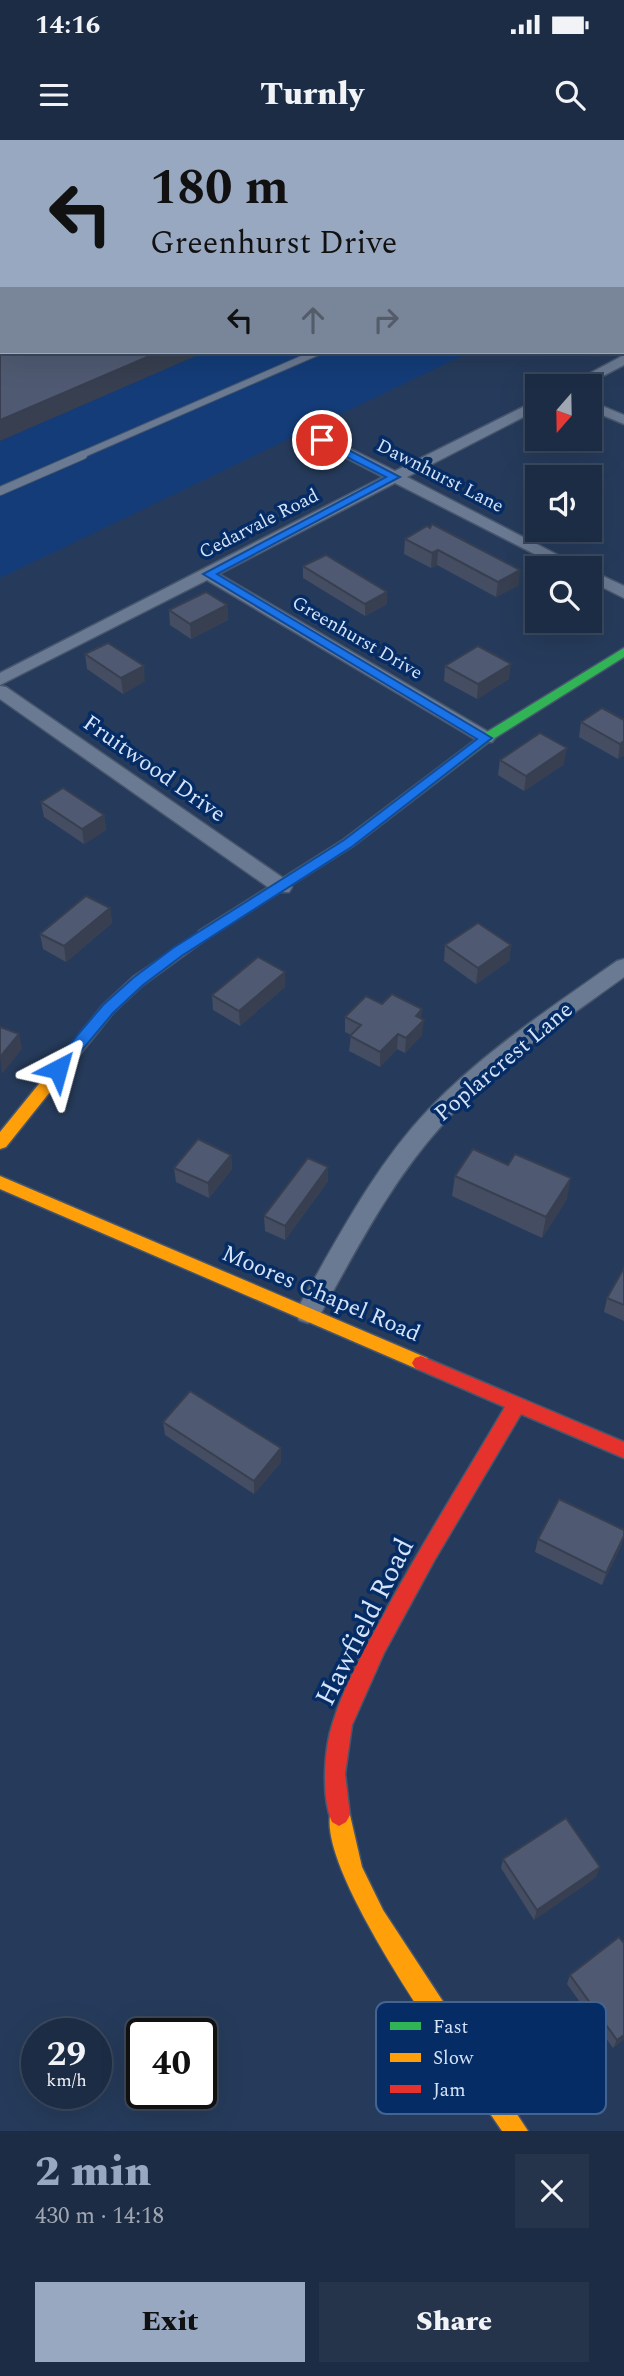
<!DOCTYPE html>
<html lang="en">
<head>
<meta charset="utf-8">
<style>
	body { margin:0; font-family:Spectral,serif; background:#25344b; color:#f1f3f6; height:100vh; display:flex; flex-direction:column; font-size:26px; white-space:nowrap }
	* { box-sizing:border-box; margin:0 }
	p { font-size:23px; color:#a0a7b2 }
	.icon { flex:none; width:38px; height:38px; fill:none; stroke:currentColor; stroke-width:2; stroke-linecap:round; stroke-linejoin:round }
	.map { position:relative; height:1991px; overflow:hidden }
	.panel { display:flex; flex-direction:column; background:#1c2c44; flex:1 }
	.panel>* { flex:none }
	.banner { position:absolute; left:0px; top:0px; width:625px; height:214px; box-shadow:0 7px 28px #0002,0 0 0 2px #3a485d; background:#98a8c1; color:#111; overflow:hidden }
	.needle { width:46px; rotate:200deg }
	.controls { position:absolute; left:525px; top:234px; display:grid; gap:14px }
	.controls a { display:grid; place-items:center; width:77px; height:77px; border-radius:0px; background:#1c2c44; box-shadow:0 7px 28px #0002,0 0 0 2px #3a485d; font-size:35px }
	.speed { position:absolute; left:21px; top:1878px; display:flex; gap:14px; font-size:35px; font-weight:700; text-align:center }
	.speed>* { display:grid; place-content:center; width:91px; height:91px; border-radius:50%; background:#1c2c44; box-shadow:0 7px 28px #0002,0 0 0 2px #3a485d; line-height:1 }
	.speed small { font-size:18px; font-weight:400 }
	.speed .limit { border:4px solid #111; border-radius:10px; background:#fff; color:#111 }
	.pin { position:absolute; display:grid; place-items:center; width:60px; height:60px; color:#fff; margin:-30px; border:4px solid #fff; border-radius:50%; box-shadow:0 2px 7px #0007 }
	.me { position:absolute; width:77px; margin:-38px; rotate:39deg; stroke-linejoin:round; filter:drop-shadow(0 0 5px #0008) }
	.turn { display:flex; align-items:center; gap:24px; height:147px; padding:0 35px; font-size:32px }
	.turn .icon { width:91px; height:91px; stroke-width:2.5 }
	.turn b { display:block; font-size:49px; line-height:60px }
	.lanes { display:flex; align-items:center; height:66px; padding:0 35px; background:#0003; justify-content:center; gap:35px; direction:ltr }
	.lanes .off { opacity:.35 }
	.round { display:grid; place-items:center; flex:none; width:74px; height:74px; border-radius:0px; background:#25344b }
	.overview { display:flex; align-items:center; justify-content:space-between; height:119px; padding:0 35px }
	h1 { font-size:42px; font-weight:800; line-height:52px; color:#98a8c1 }
	.action { display:flex; gap:14px; margin-top:auto; padding:14px 35px }
	.action a { flex:1; height:80px; border-radius:0px; background:#98a8c1; color:#111; font-size:28px; font-weight:800; line-height:80px; text-align:center }
	.action a+a { background:#25344b; color:#f1f3f6 }
	.status { display:flex; justify-content:space-between; align-items:center; height:49px; padding:0 35px; background:#1c2c44; direction:ltr }
	.status svg { height:19px; fill:currentColor }
	header { display:flex; justify-content:space-between; align-items:center; height:91px; padding:0 35px; background:#1c2c44; font-size:32px; font-weight:800 }
	.map>svg:first-child { display:block }
	.built { fill:#143c78 }
	.lines { fill:none; stroke-linecap:round; stroke-linejoin:round }
	.stream { stroke:#8d6e9b; stroke-width:5 }
	.lane-far1-casing { stroke:#47566c; stroke-width:8 }
	.lane-casing { stroke:#47566c; stroke-width:10 }
	.street-casing { stroke:#47566c; stroke-width:3 }
	.fast-casing { stroke:#47566c; stroke-width:3 }
	.slow-casing { stroke:#47566c; stroke-width:3 }
	.jam-casing { stroke:#47566c; stroke-width:3 }
	.lane-far1 { stroke:#6a7a92; stroke-width:6 }
	.lane { stroke:#6a7a92; stroke-width:8 }
	.street { fill:#6a7a92; fill-rule:evenodd }
	.fast { fill:#30b455; fill-rule:evenodd }
	.slow { fill:#ff9f0a; fill-rule:evenodd }
	.jam { fill:#e5322d; fill-rule:evenodd }
	.wall { fill:#444d62 }
	.shaded-wall { fill:#373f50 }
	.building { fill:#4f5a72; stroke:#373f50; stroke-width:2 }
	.route { fill:#1a73e8; stroke:#114b97; stroke-width:2 }
	.labels { text-anchor:middle; dominant-baseline:central; stroke-width:7; stroke-linejoin:round; paint-order:stroke }
	.far-street-label { font-size:19px; fill:#d5e3f8; stroke:#052c65 }
	.street-label { font-size:23px; fill:#d5e3f8; stroke:#052c65 }
	.near-street-label { font-size:28px; fill:#d5e3f8; stroke:#052c65 }
	.key { fill:#052c65; stroke:#436391; stroke-width:2 }
	.key-label { font-size:19px; fill:#d5e3f8 }
</style>
</head>
<body>
<div class="status"><b>14:16</b><svg viewBox="0 0 49 12"><path d="M0 12V9h3v3zM5 12V6h3v6zM10 12V3h3v9zM15 12V0h3v12zM26 1h20v11H26zM47 4h2v5h-2z"/></svg></div>
<header><svg class="icon" aria-label="menu" viewBox="0 0 24 24"><path d="M4 6h16M4 12h16M4 18h16"/></svg>Turnly<svg class="icon" aria-label="search" viewBox="0 0 24 24"><circle cx="10" cy="10" r="6"/><path d="M15 15l6 6"/></svg></header>
<div class="map">
<svg width="624" height="1991" viewBox="0 0 624 1991">
	<rect width="100%" height="100%" fill="#263b5b"/>
	<path class="built" d="M0 0H624V138L623 2H2V212H470L0 438Z"/>
	<g class="lines">
		<path class="stream" d="M297 2 299 0"/>
		<defs>
			<g id="lane-far1">
				<path d="M0 41V73"/>
				<path d="M79 316 318 212"/>
			</g>
			<path id="lane" d="M0 351 83 315"/>
			<g id="street">
				<path d="M75 0H91L90 2Z"/>
				<path d="M624 215V225L582 247H564Z"/>
				<path d="M537 260V270L407 337 585 429H564L395 343 219 434 492 594 495 598 492 602H480L207 440 0 545V533L383 337 317 303 315 300 317 297H327L395 331Z"/>
				<path d="M590 261 624 275V284L590 270Z"/>
				<path d="M590 430 624 446V458L590 441Z"/>
				<path d="M0 546 6 547 289 742 292 747 289 752H275L0 559Z"/>
				<path d="M624 819V837C562 882 494 926 443 984 390 1042 355 1113 317 1180L308 1183 299 1180 296 1173 299 1166C338 1098 374 1027 428 970 483 912 552 867 617 821Z"/>
			</g>
			<path id="fast" d="M624 508V517L490 601 353 706 209 797H199L197 794 199 791 343 700 482 595Z"/>
			<g id="slow">
				<path d="M204 789 209 791 211 794 209 797 143 845 113 873 6 1007 0 1009V992L103 865 133 837Z"/>
				<path d="M0 1036 427 1218 430 1223 427 1228 421 1230 415 1228 0 1049Z"/>
				<path d="M339 1664 346 1668 350 1675 362 1727 383 1770 528 1991H502C467 1938 308 1724 332 1668Z"/>
			</g>
			<path id="jam" d="M421 1216 624 1302V1318L521 1274 434 1421 384 1513 352 1585 345 1634 350 1675 346 1682 339 1686 332 1682C321 1657 324 1608 333 1582 346 1540 370 1500 391 1461 427 1396 467 1332 505 1267L415 1228 412 1223 415 1218Z"/>
		</defs>
		<use href="#lane-far1" class="lane-far1-casing"/>
		<use href="#lane" class="lane-casing"/>
		<use href="#street" class="street-casing"/>
		<use href="#fast" class="fast-casing"/>
		<use href="#slow" class="slow-casing"/>
		<use href="#jam" class="jam-casing"/>
		<use href="#lane-far1" class="lane-far1"/>
		<use href="#lane" class="lane"/>
		<use href="#street" class="street"/>
		<use href="#fast" class="fast"/>
		<use href="#slow" class="slow"/>
		<use href="#jam" class="jam"/>
	</g>
	<g class="wall">
		<path d="M427 386 519 445 496 457 437 425 431 428 404 414 405 399Z"/>
		<path d="M303 426 387 452V464L365 476 303 438Z"/>
		<path d="M227 465 228 480 191 499 170 485 169 470Z"/>
		<path d="M85 514 145 541 123 554 87 529Z"/>
		<path d="M445 526 509 539 477 559 444 541Z"/>
		<path d="M624 580V615L618 619 579 597 581 582Z"/>
		<path d="M500 620 564 624 524 651 498 635Z"/>
		<path d="M41 662 104 675 106 690 84 704 44 677Z"/>
		<path d="M110 768 112 783 66 822 43 809 40 794Z"/>
		<path d="M445 805H511L509 821 476 844 444 821Z"/>
		<path d="M285 847 240 886 213 870 212 855Z"/>
		<path d="M382 864 421 878 422 895 405 913 397 909 380 927 349 911 351 895 345 892V877Z"/>
		<path d="M231 1015 232 1029 209 1058 176 1042 174 1028Z"/>
		<path d="M328 1027V1041L285 1100 265 1091 264 1076Z"/>
		<path d="M455 1036 567 1059 542 1098 452 1056Z"/>
		<path d="M624 1128V1181L604 1172 607 1158Z"/>
		<path d="M163 1282 281 1322 254 1354 165 1295Z"/>
		<path d="M538 1399 622 1404 602 1445 535 1412Z"/>
		<path d="M503 1719 596 1737 534 1780 501 1728Z"/>
		<path d="M570 1835 624 1899 613 1908 567 1844Z"/>
	</g>
	<g class="shaded-wall">
		<path d="M624 12V29L623 30V13Z"/>
		<path d="M159 212H205L0 301V280Z"/>
		<path d="M438 410 437 425 431 428 432 413Z"/>
		<path d="M520 430 519 445 496 457 498 442Z"/>
		<path d="M387 452V464L365 476V464Z"/>
		<path d="M227 465 228 480 191 499 190 484Z"/>
		<path d="M511 524 509 539 477 559 478 544Z"/>
		<path d="M144 526 145 541 123 554 121 538Z"/>
		<path d="M624 601V615L618 619 620 604Z"/>
		<path d="M567 608 564 624 524 651 526 636Z"/>
		<path d="M104 675 106 690 84 704 82 689Z"/>
		<path d="M110 768 112 783 66 822 64 806Z"/>
		<path d="M511 805 509 821 476 844 478 828Z"/>
		<path d="M285 832V847L240 886 239 871Z"/>
		<path d="M422 869 421 882 424 880 422 895 405 913 406 898 416 876Z"/>
		<path d="M19 894 22 909 2 934 0 917Z"/>
		<path d="M398 894 397 909 380 927V912Z"/>
		<path d="M231 1015 232 1029 209 1058 208 1043Z"/>
		<path d="M328 1027V1041L285 1100V1086Z"/>
		<path d="M571 1038 567 1059 542 1098 546 1077Z"/>
		<path d="M281 1308V1322L254 1354V1341Z"/>
		<path d="M624 1396 622 1404 602 1445 606 1433Z"/>
		<path d="M600 1727 596 1737 534 1780 537 1770Z"/>
		<path d="M624 1895V1899L613 1908 617 1900Z"/>
	</g>
	<g class="building">
		<path d="M406 0H624V12L623 13V2H401Z"/>
		<path d="M2 175V212H159L0 280V176Z"/>
		<path d="M432 384 520 430 498 442 438 410 432 413 405 399 427 386 430 388Z"/>
		<path d="M326 415 387 452 365 464 303 426Z"/>
		<path d="M206 452 227 465 190 484 169 470Z"/>
		<path d="M108 503 144 526 121 538 85 514Z"/>
		<path d="M478 506 511 524 478 544 445 526Z"/>
		<path d="M602 568 624 580V601L620 604 581 582Z"/>
		<path d="M540 593 567 608 526 636 500 620Z"/>
		<path d="M63 648 104 675 82 689 41 662Z"/>
		<path d="M86 756 110 768 64 806 40 794Z"/>
		<path d="M478 783 511 805 478 828 445 805Z"/>
		<path d="M258 817 285 832 239 871 212 855Z"/>
		<path d="M392 854 422 869 416 876 424 880 406 898 398 894 380 912 350 896 361 885 345 877 366 856 382 864Z"/>
		<path d="M0 887 19 894 0 917Z"/>
		<path d="M198 999 231 1015 208 1043 174 1028Z"/>
		<path d="M473 1009 508 1025 515 1014 571 1038 546 1077 455 1036Z"/>
		<path d="M308 1018 328 1027 285 1086 264 1076Z"/>
		<path d="M624 1128V1165L607 1158Z"/>
		<path d="M190 1251 281 1308 254 1341 163 1282Z"/>
		<path d="M559 1359 624 1390V1396L606 1433 538 1399Z"/>
		<path d="M566 1678 600 1727 537 1770 503 1719Z"/>
		<path d="M619 1797 624 1803V1895L617 1900 570 1835Z"/>
	</g>
	<path class="route" d="M319 298H326L400 337 217 434 492 598 353 706 183 815 143 845 113 873 63 933H52L50 929 52 925 103 865 133 838 173 808 344 700 477 599 203 434 386 337 319 303Z"/>
	<g class="labels">
		<g class="far-street-label">
			<text transform="translate(440 336) rotate(27)">Dawnhurst Lane</text>
			<text transform="translate(259 384) rotate(-27)">Cedarvale Road</text>
			<text transform="translate(357 498) rotate(30)">Greenhurst Drive</text>
		</g>
		<g class="street-label">
			<text transform="translate(154 629) rotate(35)">Fruitwood Drive</text>
			<text transform="translate(504 922) rotate(-40)">Poplarcrest Lane</text>
			<text transform="translate(321 1154) rotate(23)">Moores Chapel Road</text>
		</g>
		<g class="near-street-label">
			<text transform="translate(365 1482) rotate(-63)">Hawfield Road</text>
		</g>
	</g>
	<rect x="376" y="1862" width="230" height="112" rx="10" class="key"/>
	<rect x="390" y="1882" width="31" height="8" fill="#30b455"/>
	<rect x="390" y="1913" width="31" height="9" fill="#ff9f0a"/>
	<rect x="390" y="1945" width="31" height="8" fill="#e5322d"/>
	<g class="key-label">
		<text x="433" y="1893">Fast</text>
		<text x="433" y="1924">Slow</text>
		<text x="433" y="1956">Jam</text>
	</g>
</svg>
<div class="controls">
<a><svg class="needle" viewBox="-14 -14 28 28"><path d="M0-13l5 13h-10z" fill="#e53935"/><path d="M0 13l5-13h-10z" fill="#a0a7b2"/></svg></a>
<a><svg class="icon" aria-label="sound" viewBox="0 0 24 24"><path d="M4 9h4l5-4v14l-5-4H4zM17 9q2 3 0 6"/></svg></a>
<a><svg class="icon" aria-label="search" viewBox="0 0 24 24"><circle cx="10" cy="10" r="6"/><path d="M15 15l6 6"/></svg></a>
</div>
<div class="speed"><div>29<small>km/h</small></div><div class="limit">40</div></div>
<div class="pin" style="left:322px;top:300px;background:#d93025"><svg class="icon" aria-label="arrive" viewBox="0 0 24 24"><path d="M6 21V4h12l-3 4 3 4H6"/></svg></div>
<svg class="me" style="left:58px;top:929px" viewBox="-20 -20 40 40"><path d="M0-17L14 15 0 8-14 15z" fill="#1a73e8" stroke="#fff" stroke-width="4"/></svg>
<div class="banner">
<div class="turn"><svg class="icon" aria-label="left" viewBox="0 0 24 24"><path d="M17 20v-9H6M10 6l-5 5 5 5"/></svg><div><b>180 m</b>Greenhurst Drive</div></div>
<div class="lanes"><svg class="icon" aria-label="left" viewBox="0 0 24 24"><path d="M17 20v-9H6M10 6l-5 5 5 5"/></svg><svg class="icon off" aria-label="ahead" viewBox="0 0 24 24"><path d="M12 20V5M6 11l6-6 6 6"/></svg><svg class="icon off" aria-label="right" viewBox="0 0 24 24"><path d="M7 20v-9h11M14 6l5 5-5 5"/></svg></div>
</div>
</div>
<section class="panel">
<div class="overview"><div><h1>2 min</h1><p>430 m · 14:18</p></div><a class="round"><svg class="icon" aria-label="close" viewBox="0 0 24 24"><path d="M6 6l12 12M18 6L6 18"/></svg></a></div>
<div class="action"><a>Exit</a><a>Share</a></div>
</section>
</body>
</html>
